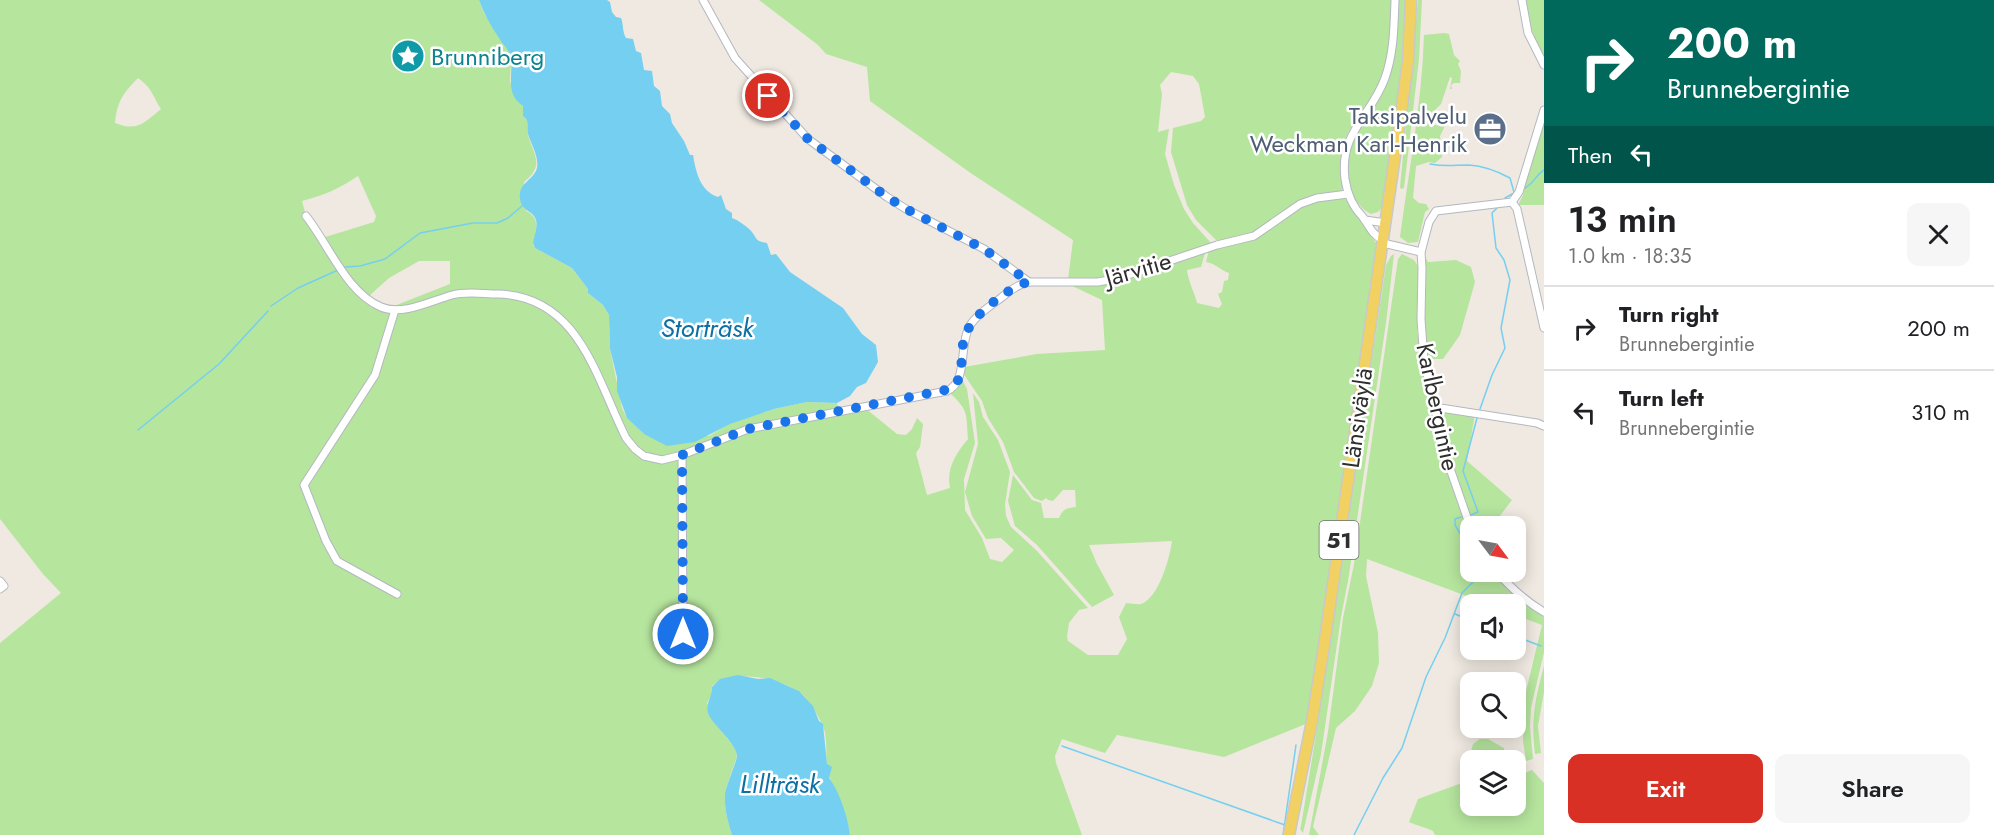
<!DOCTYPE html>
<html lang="en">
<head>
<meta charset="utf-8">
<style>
	body { margin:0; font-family:Jost,sans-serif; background:#f6f6f6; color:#202124; height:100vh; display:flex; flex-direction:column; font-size:22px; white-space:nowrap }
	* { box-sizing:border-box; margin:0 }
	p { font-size:20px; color:#757577 }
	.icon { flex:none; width:33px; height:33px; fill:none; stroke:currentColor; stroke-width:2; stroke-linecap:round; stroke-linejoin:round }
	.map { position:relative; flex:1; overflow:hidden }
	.side { display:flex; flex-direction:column; background:#fff; width:450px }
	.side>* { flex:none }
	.hud { background:#00695c; color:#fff; overflow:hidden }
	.needle { width:39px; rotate:122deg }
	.tools { position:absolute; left:1460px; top:516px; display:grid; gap:12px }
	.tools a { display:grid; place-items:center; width:66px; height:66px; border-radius:12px; background:#fff; box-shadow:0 3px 15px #0003; font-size:30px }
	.pin { position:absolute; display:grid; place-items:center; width:51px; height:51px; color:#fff; margin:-26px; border:3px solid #fff; border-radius:50%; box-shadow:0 2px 6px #0007 }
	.me { position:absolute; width:66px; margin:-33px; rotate:0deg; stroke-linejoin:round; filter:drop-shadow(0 0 4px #0008) }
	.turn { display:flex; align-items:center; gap:21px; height:126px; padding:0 24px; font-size:27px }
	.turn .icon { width:78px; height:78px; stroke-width:2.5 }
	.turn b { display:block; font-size:42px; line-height:51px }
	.then { display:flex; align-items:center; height:57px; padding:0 24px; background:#0003; gap:12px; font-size:22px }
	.round { display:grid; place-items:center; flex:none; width:63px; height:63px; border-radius:12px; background:#f6f6f6 }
	.head { display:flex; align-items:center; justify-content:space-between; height:102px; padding:0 24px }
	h1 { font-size:36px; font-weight:600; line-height:45px }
	.button { display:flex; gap:12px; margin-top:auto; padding:12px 24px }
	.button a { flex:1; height:69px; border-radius:12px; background:#d93025; color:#fff; font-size:24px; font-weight:600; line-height:69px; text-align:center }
	.button a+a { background:#f6f6f6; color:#202124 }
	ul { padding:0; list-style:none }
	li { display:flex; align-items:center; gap:18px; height:84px; padding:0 24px; border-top:2px solid #e0e0e0 }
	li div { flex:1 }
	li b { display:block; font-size:22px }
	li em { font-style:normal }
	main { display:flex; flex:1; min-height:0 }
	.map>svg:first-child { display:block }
	.green { fill:#b6e59e; fill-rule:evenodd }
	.water { fill:#75cff0 }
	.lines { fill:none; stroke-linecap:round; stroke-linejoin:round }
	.stream { stroke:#75cff0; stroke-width:1.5 }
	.street-casing { stroke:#b4b7c1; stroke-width:9 }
	.primary-casing { stroke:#c9c9c9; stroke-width:13 }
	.street { stroke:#fff; stroke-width:7 }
	.primary { stroke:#f2d163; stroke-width:10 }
	.route { stroke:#1a73e8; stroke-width:10; stroke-dasharray:0 18 }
	.labels { text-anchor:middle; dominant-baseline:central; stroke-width:5; stroke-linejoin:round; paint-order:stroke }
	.shield { fill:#fff; stroke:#6d6d6d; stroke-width:1.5 }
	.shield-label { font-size:22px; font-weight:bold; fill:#2e2e2e }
	.culture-label { font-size:24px; fill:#0d838f; stroke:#fff; text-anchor:start }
	.service-label { font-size:24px; fill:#4e5e75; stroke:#fff; text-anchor:end }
	.street-label { font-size:24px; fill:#2e2e2e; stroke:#fff }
	.water-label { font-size:26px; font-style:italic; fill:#0d6fa3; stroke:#fff }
</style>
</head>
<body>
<main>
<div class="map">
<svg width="1544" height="835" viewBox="0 0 1544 835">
	<rect width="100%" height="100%" fill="#efe9e1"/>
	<g class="green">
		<path d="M0 0H479L484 13 509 51 511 59 510 82 523 106V116L527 120C528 125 527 131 528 135 534 156 545 165 524 182L526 211C541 218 536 230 533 244L535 248 572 268 588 289V293L603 305 609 315 610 349 622 408 627 418 644 434 709 436 729 424 774 409 807 402 837 403 838 408 860 404 897 434 906 435 912 429 917 418 923 424 920 447 916 453 927 495 950 488C946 469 956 453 968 439 966 413 969 411 950 393L961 377 967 389 975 443 964 479 965 510 982 538 990 559 1002 562 1014 550 1001 538 986 539 972 516 965 492 978 444 973 393 979 402 983 417 998 440 1010 472 1005 504 1006 516 1011 527 1037 551 1088 608 1079 610 1069 623 1067 637 1068 641 1088 655H1118L1127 639 1119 617 1126 603C1131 603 1137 605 1141 604 1159 598 1170 557 1172 541L1089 545 1097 564 1114 595 1092 607 1037 545 1015 526 1008 501 1013 475 1032 500 1041 503 1044 518H1059C1063 509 1066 508 1076 507L1075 490H1063L1053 501 1048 500 1046 498 1042 501 1034 498 1014 472 1003 442 988 418 982 401 963 373 964 367 1037 354 1105 350 1102 300 1068 284 1101 285 1113 283 1206 250 1201 267 1187 270C1188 281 1194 291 1197 303L1219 308 1222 304 1218 294 1222 292 1224 281 1228 280 1229 273C1220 270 1215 263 1206 262L1209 250 1264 234 1300 207 1319 200 1344 197 1376 243 1374 269 1369 288V313L1308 723 1224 757 1117 735 1105 753 1062 739 1055 756 1056 763 1082 835H850C847 815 837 797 830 779 823 762 830 740 822 724 817 714 808 697 798 691 776 678 747 673 723 679 719 680 715 684 712 686L713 692 707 703C709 709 711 716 714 721 719 731 735 743 737 755 737 759 726 785 725 794 724 808 728 822 732 835H0V643L61 593 43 574 0 519ZM138 78C153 89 152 95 161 109 144 123 137 132 115 123 117 102 123 93 138 78ZM358 176 376 216 374 222 322 238 306 216 302 201C324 195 339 189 358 176ZM419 261H450V284L394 306 377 305 369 296 389 278Z"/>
		<path d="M759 0H1392C1392 23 1392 47 1386 69 1377 97 1344 126 1341 155 1340 165 1343 177 1344 187L1340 192 1314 197 1253 234 1218 242 1196 220 1187 205 1171 152 1173 128 1201 121 1205 117 1199 84 1193 76 1171 72 1160 85 1162 94 1158 132 1169 129 1165 154 1174 185 1184 209 1193 223 1211 243 1209 246 1105 280H1068L1073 240 972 174 870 101 867 67 826 54 818 45Z"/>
		<path d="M1399 0H1407L1405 45 1384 205 1378 212 1371 214C1360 209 1352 196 1350 185 1344 145 1357 131 1376 98 1380 92 1385 85 1388 78 1396 52 1397 27 1399 0Z"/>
		<path d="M1418 0H1422L1419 59 1404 188 1401 189 1400 187Z"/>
		<path d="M1525 0H1544V58C1536 40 1526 21 1525 0Z"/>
		<path d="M1444 33 1449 34 1454 55 1460 61 1458 64 1461 71 1460 83H1454L1451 85 1452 89H1450L1452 78 1450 77 1441 104 1433 112 1425 113 1422 118 1424 124 1445 126 1440 136 1442 157 1435 163 1429 162 1416 166 1413 198 1419 203 1426 204 1429 209 1425 212 1418 242 1408 243 1400 237C1409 170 1422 102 1424 35Z"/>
		<path d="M1544 121V205H1518L1523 195 1529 167Z"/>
		<path d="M1394 254 1386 323 1348 581 1341 617 1321 754 1303 833 1300 829 1301 826 1319 716 1386 265 1391 256Z"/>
		<path d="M1402 254 1414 260 1418 266 1417 331 1428 401 1452 486 1470 533V572H1492L1508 590 1544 617V652L1531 708 1530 726 1533 759 1526 761 1523 741V704L1542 625 1515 615V604H1488L1367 559 1366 576 1378 633 1379 663 1372 686 1355 711 1336 728 1313 827 1319 835H1309L1328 732 1343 618 1354 564 1398 259Z"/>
		<path d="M1425 256 1428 262 1456 260 1471 267 1475 282 1460 335 1443 359H1429L1425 333Z"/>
		<path d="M1445 411 1475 414 1467 461 1512 500 1492 526H1475C1460 491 1449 455 1440 418V415Z"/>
		<path d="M1544 666V692L1538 726 1541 753 1535 754C1531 719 1535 699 1544 666Z"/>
		<path d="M1480 739H1488L1504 748V754L1499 760H1473L1471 751 1473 744Z"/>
		<path d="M1532 770 1544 783V835H1435L1433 831C1425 827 1417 826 1409 822L1418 799 1470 780V806H1517L1522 788V774Z"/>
	</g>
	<g class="water">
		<path d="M479 0H607L610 2 612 12 616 17 621 18C624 26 622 31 626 38L633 39 636 51 641 53 644 70 652 71 654 86 660 91 662 106 670 114 672 123 684 141 690 155H693C696 172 700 191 718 197L721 195 726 209 732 213V218C738 220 748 227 752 232 758 240 755 241 767 243L771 255 776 254 790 272 843 308 862 334 876 345 878 362 866 383 857 387 850 396 837 403 807 402 774 409 730 424 695 442 667 446 644 434 627 418 617 391V377L610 349 609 315 603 305 588 293V289L572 268 535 248 533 243C534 237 538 226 536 220 533 210 522 212 520 199 518 184 530 182 536 171 541 160 531 144 528 134 527 130 528 125 527 120L523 116V106C505 94 513 77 511 59 511 51 503 45 499 38 491 26 484 14 479 0Z"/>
		<path d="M738 675 758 679 770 678 799 691 813 706 819 721 823 724 827 764 832 767 829 778C839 791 848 817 850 835H732C728 822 724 808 725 794 726 785 738 759 737 755 734 740 713 726 708 713 705 703 713 696 712 687L720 679Z"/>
	</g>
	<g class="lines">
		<g class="stream">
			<path d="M1430 164C1446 167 1454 165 1469 165 1484 166 1497 171 1510 178L1514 192"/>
			<path d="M1525 188C1533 184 1536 175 1544 170"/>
			<path d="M1505 198 1514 193"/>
			<path d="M345 267 360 266 385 259 420 233 473 223H497L508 218 522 206"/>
			<path d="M271 306 298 288 338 270"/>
			<path d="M1480 409 1492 375 1505 348 1501 328 1510 280 1504 260 1496 248 1492 213 1497 208"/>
			<path d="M138 430 219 364 268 311"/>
			<path d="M1471 515 1478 512 1463 471 1477 418"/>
			<path d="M1461 517 1455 519V525L1470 550"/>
			<path d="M1455 614 1470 620"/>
			<path d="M1515 636 1541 646"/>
			<path d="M1062 746 1285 825"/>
			<path d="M1283 835 1296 745"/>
			<path d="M1354 835 1383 778 1402 748 1426 677 1445 638 1462 593 1473 582 1472 572"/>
		</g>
		<defs>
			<g id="street">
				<path d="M703 0 735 58 808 139 887 197 906 209 984 249 1029 282"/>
				<path d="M1522 0 1528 33 1544 65"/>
				<path d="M1512 202 1517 209 1544 328"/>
				<path d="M306 216C329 245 346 292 381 307 402 316 431 301 452 295 466 291 483 294 498 294 579 296 596 378 626 438L635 449 644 456 662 460 682 455 748 429 947 391C968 382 959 346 969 327 976 315 990 306 1001 298 1009 291 1018 284 1029 282H1098L1119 278 1217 245 1254 236 1300 204 1317 198 1348 194"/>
				<path d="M1365 220 1386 223"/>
				<path d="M1383 240C1372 235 1369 225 1362 216 1352 206 1347 192 1345 179 1339 132 1371 117 1385 78 1394 53 1394 26 1395 0"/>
				<path d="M1383 243 1421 252 1422 268 1421 319 1424 361 1445 454 1470 526"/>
				<path d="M1421 252 1429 222 1436 211 1512 202 1519 192 1544 110"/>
				<path d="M395 310 375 375 304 485 326 541 337 561 397 594"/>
				<path d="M1434 407 1537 423 1544 426"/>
				<path d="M682 455 683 634"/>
				<path d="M1497 572C1511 588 1525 601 1544 612"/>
				<path d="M0 581 4 586 0 589"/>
			</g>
			<path id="primary" d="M1289 835 1312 721 1324 646 1399 128 1408 61 1411 0"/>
		</defs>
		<use href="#street" class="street-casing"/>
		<use href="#primary" class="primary-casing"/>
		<use href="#street" class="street"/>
		<use href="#primary" class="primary"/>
	</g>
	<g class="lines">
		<path class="route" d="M683 634 682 455 748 429 951 389C966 377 959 357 964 340 966 334 968 328 972 323 982 309 1013 285 1029 282L984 249 906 209 887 197 808 139 768 96"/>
	</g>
	<defs>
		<symbol id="sight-disc" viewBox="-11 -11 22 22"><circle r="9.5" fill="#0f9aa8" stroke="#fff"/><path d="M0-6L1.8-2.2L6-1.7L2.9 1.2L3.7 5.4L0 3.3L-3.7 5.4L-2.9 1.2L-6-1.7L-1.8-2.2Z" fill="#fff"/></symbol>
		<symbol id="office-disc" viewBox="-11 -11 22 22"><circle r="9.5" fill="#5c6f8a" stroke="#fff"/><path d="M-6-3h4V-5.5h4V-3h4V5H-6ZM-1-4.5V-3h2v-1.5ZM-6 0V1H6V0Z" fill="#fff"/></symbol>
	</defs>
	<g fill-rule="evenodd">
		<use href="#sight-disc" x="389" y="37" width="38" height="38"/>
		<use href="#office-disc" x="1471" y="110" width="38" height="38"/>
	</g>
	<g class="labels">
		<rect class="shield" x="1319.5" y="521" width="39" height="38" rx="4.5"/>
		<g class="shield-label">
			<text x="1339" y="540">51</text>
		</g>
		<g class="culture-label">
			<text x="431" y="56">Brunniberg</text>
		</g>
		<g class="service-label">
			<text x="1467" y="115">Taksipalvelu<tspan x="1467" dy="28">Weckman Karl-Henrik</tspan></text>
		</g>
		<g class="street-label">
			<text transform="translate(1138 269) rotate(-16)">Järvitie</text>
			<text transform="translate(1438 407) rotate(78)">Karlbergintie</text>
			<text transform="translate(1357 418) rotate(-82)">Länsiväylä</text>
		</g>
		<g class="water-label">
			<text x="707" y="328">Storträsk</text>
			<text x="780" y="784">Lillträsk</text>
		</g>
	</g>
</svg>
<div class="tools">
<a><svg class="needle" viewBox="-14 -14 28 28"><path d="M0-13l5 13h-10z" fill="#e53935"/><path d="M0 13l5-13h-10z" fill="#757577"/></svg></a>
<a><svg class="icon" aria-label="sound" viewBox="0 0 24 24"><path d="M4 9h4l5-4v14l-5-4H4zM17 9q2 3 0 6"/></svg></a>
<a><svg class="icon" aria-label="search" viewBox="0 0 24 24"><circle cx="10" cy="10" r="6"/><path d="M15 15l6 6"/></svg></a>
<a><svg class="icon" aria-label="layers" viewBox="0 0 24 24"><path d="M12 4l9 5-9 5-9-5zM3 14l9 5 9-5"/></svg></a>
</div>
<div class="pin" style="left:768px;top:96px;background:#d93025"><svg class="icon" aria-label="arrive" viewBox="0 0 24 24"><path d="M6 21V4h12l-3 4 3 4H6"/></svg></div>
<svg class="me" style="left:683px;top:634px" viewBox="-20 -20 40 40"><circle r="17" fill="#1a73e8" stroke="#fff" stroke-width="3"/><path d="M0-11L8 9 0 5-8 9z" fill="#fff"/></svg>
</div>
<section class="side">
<div class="hud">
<div class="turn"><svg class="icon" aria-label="right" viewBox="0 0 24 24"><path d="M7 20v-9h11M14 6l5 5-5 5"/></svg><div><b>200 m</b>Brunnebergintie</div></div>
<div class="then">Then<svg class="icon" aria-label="left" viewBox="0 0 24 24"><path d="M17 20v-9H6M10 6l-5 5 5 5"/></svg></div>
</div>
<div class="head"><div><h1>13 min</h1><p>1.0 km · 18:35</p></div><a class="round"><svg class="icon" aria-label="close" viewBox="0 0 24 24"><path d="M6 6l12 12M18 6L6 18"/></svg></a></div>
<ul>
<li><svg class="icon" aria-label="right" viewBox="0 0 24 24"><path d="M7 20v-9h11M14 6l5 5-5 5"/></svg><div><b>Turn right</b><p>Brunnebergintie</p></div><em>200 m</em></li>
<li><svg class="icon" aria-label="left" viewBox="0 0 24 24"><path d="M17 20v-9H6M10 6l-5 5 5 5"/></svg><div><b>Turn left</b><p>Brunnebergintie</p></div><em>310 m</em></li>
</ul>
<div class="button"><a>Exit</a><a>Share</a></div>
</section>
</main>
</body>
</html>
